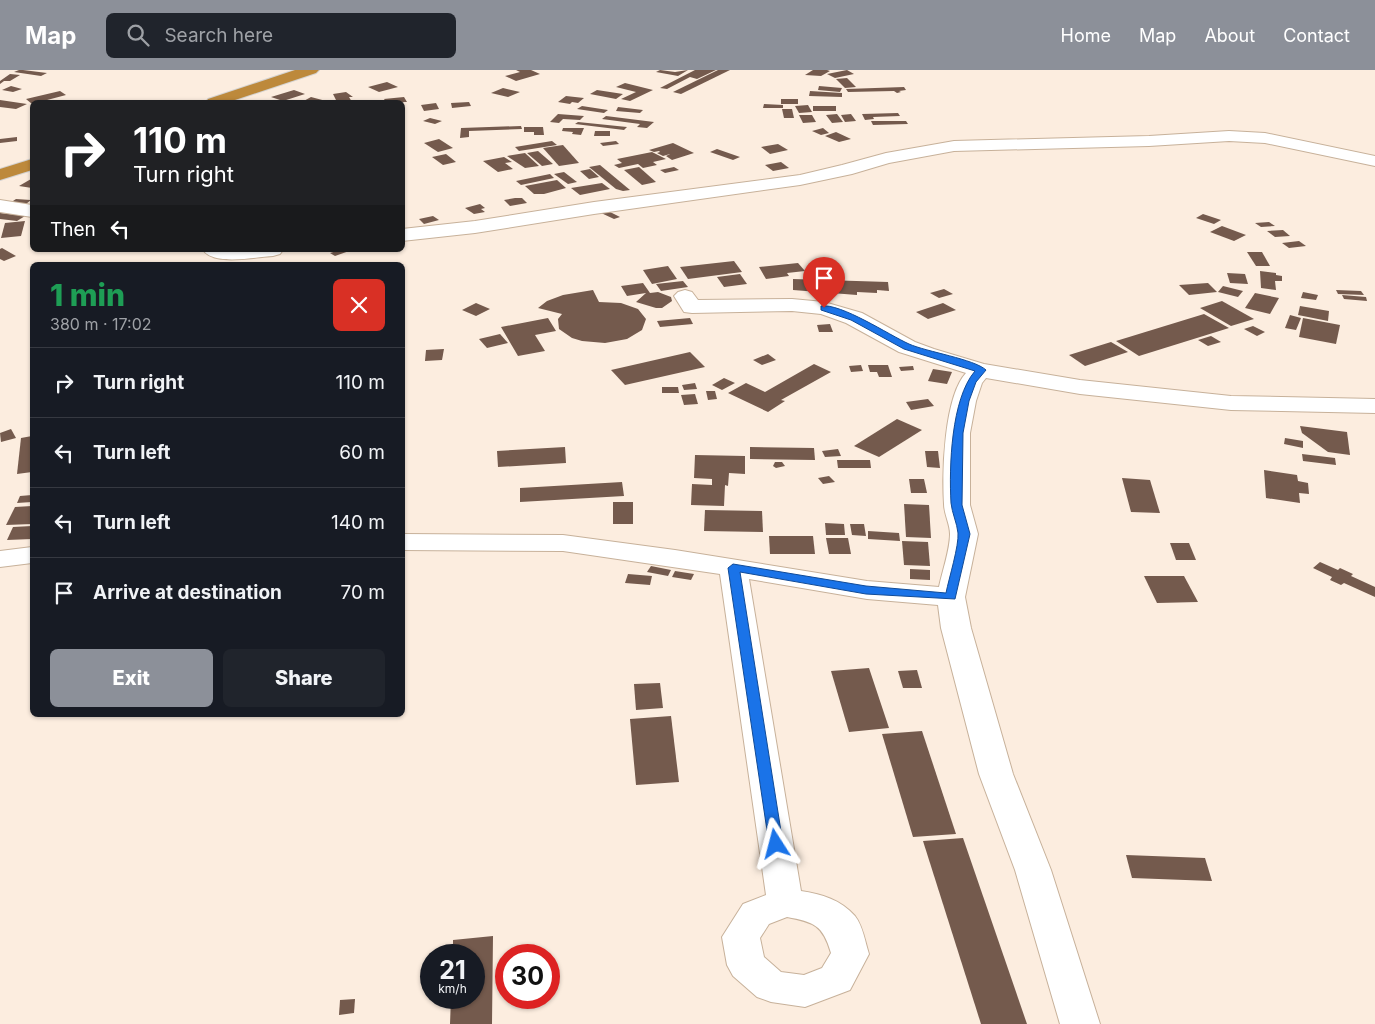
<!DOCTYPE html>
<html lang="en">
<head>
<meta charset="utf-8">
<style>
	body { margin:0; font-family:Inter,sans-serif; background:#20242c; color:#f1f3f6; height:100vh; display:flex; flex-direction:column; font-size:19px; white-space:nowrap }
	* { box-sizing:border-box; margin:0 }
	p { font-size:16px; color:#9ea1a6 }
	.icon { flex:none; width:28px; height:28px; fill:none; stroke:currentColor; stroke-width:2; stroke-linecap:round; stroke-linejoin:round }
	.map { position:relative; flex:1; overflow:hidden }
	.side { position:absolute; left:30px; top:192px; width:375px; height:455px; display:flex; flex-direction:column; background:#171b24; border-radius:8px; box-shadow:0 1px 4px #0004 }
	.side>* { flex:none }
	.banner { position:absolute; left:30px; top:30px; width:375px; height:152px; border-radius:8px; box-shadow:0 1px 4px #0004; background:#202124; color:#fff; overflow:hidden }
	.speed { position:absolute; left:420px; top:874px; display:flex; gap:10px; font-size:25px; font-weight:700; text-align:center }
	.speed>* { display:grid; place-content:center; width:65px; height:65px; border-radius:50%; background:#171b24; box-shadow:0 1px 4px #0004; line-height:1 }
	.speed small { font-size:12px; font-weight:400 }
	.speed .limit { border:8px solid #d22; background:#fff; color:#111 }
	.pin { position:absolute; display:grid; place-items:center; width:42px; height:42px; color:#fff; margin:-51px -21px; border-radius:50% 50% 50% 0; rotate:-45deg; box-shadow:0 0 5px #0007 }
	.pin .icon { rotate:45deg }
	.me { position:absolute; width:55px; margin:-28px; rotate:351deg; stroke-linejoin:round; filter:drop-shadow(0 0 4px #0008) }
	.turn { display:flex; align-items:center; gap:18px; height:105px; padding:0 20px; font-size:22px }
	.turn .icon { width:65px; height:65px; stroke-width:2.5 }
	.turn b { display:block; font-size:35px; line-height:42px }
	.then { display:flex; align-items:center; height:48px; padding:0 20px; background:#0003; gap:10px; font-size:19px }
	.round { display:grid; place-items:center; flex:none; width:52px; height:52px; border-radius:8px; background:#20242c }
	.summary { display:flex; align-items:center; justify-content:space-between; height:85px; padding:0 20px }
	h1 { font-size:30px; font-weight:800; line-height:38px; color:#1e9e55 }
	.primary-button { display:flex; gap:10px; margin-top:auto; padding:10px 20px }
	.primary-button a { flex:1; height:58px; border-radius:8px; background:#8c9099; color:#fff; font-size:20px; font-weight:800; line-height:58px; text-align:center }
	.primary-button a+a { background:#20242c; color:#f1f3f6 }
	ul { padding:0; list-style:none }
	li { display:flex; align-items:center; gap:15px; height:70px; padding:0 20px; border-top:1px solid #363941 }
	li div { flex:1 }
	li b { display:block; font-size:19px }
	li em { font-style:normal }
	header { display:flex; align-items:center; gap:30px; box-sizing:border-box; height:70px; padding:0 25px; background:#8c9099; color:#fff }
	header strong { font-size:24px }
	nav { display:flex; gap:28px; margin-inline-start:auto; font-size:18px }
	.search { width:350px; height:45px; background:#20242c; display:flex; align-items:center; gap:12px; box-sizing:border-box; padding:0 18px; border-radius:8px; color:#9ea1a6; font-size:19px }
	.map>svg:first-child { display:block }
	.building { fill:#745a4d }
	.lines { fill:none; stroke-linecap:round; stroke-linejoin:round }
	.minor-casing { stroke:#c7b19a; stroke-width:2 }
	.highway-casing { stroke:#d4d3d2; stroke-width:2 }
	.minor { fill:#fff; fill-rule:evenodd }
	.highway { fill:#bd893b; fill-rule:evenodd }
	.route { fill:#1a73e8; stroke:#114b97 }
</style>
</head>
<body>
<header>
<strong>Map</strong>
<div class="search"><svg class="icon" aria-label="search" viewBox="0 0 24 24"><circle cx="10" cy="10" r="6"/><path d="M15 15l6 6"/></svg>Search here</div>
<nav><a>Home</a><a>Map</a><a>About</a><a>Contact</a></nav>
</header>
<div class="map">
<svg width="1375" height="954" viewBox="0 0 1375 954">
	<rect width="100%" height="100%" fill="#fceddf"/>
	<g class="building">
		<path d="M19 0H23L47 3 41 6 14 2Z"/>
		<path d="M516 0H531L540 4 516 11 505 6 520 2Z"/>
		<path d="M660 0 675 2 688 0 678 6 656 2Z"/>
		<path d="M695 0H716L697 9 690 7 667 19 660 18Z"/>
		<path d="M718 0H730L681 24 673 22Z"/>
		<path d="M813 0H827L830 1 821 6 805 5Z"/>
		<path d="M847 0 854 4 835 8 827 4Z"/>
		<path d="M10 4 20 5 10 11H4L0 14V11Z"/>
		<path d="M847 8 856 17 845 18 836 9Z"/>
		<path d="M387 12 398 17 379 22 368 17Z"/>
		<path d="M625 13 653 20 630 31 621 29 636 22 616 17Z"/>
		<path d="M11 16 22 19 13 22 2 20Z"/>
		<path d="M819 16 842 18 840 22 818 20Z"/>
		<path d="M904 17 906 20 899 21 901 22 897 23 894 21 848 22 846 19Z"/>
		<path d="M503 18 520 22 508 27 491 23Z"/>
		<path d="M294 20 305 24 283 31 271 27Z"/>
		<path d="M597 20 623 24 616 29 590 24Z"/>
		<path d="M60 21 66 25 32 34 26 29Z"/>
		<path d="M810 21 842 23V27L809 26Z"/>
		<path d="M346 22 353 27H349L352 32H337L333 24Z"/>
		<path d="M566 26 584 28 578 33 572 32 570 34 558 32Z"/>
		<path d="M311 27 326 31 322 32H302Z"/>
		<path d="M404 27 407 32H386L384 29Z"/>
		<rect x="781" y="29" width="17" height="5"/>
		<path d="M0 30 27 34 16 39 0 37Z"/>
		<path d="M469 32 471 36 452 38 451 33Z"/>
		<path d="M436 33 439 39 424 41 421 35Z"/>
		<path d="M764 34 783 35V38H763Z"/>
		<path d="M808 35 812 42 799 43 795 36Z"/>
		<path d="M582 36 608 40 604 43 577 39Z"/>
		<rect x="813" y="36" width="23" height="5"/>
		<path d="M618 37 643 40 640 43 616 41Z"/>
		<path d="M782 39H792L794 48H784Z"/>
		<path d="M898 43 900 46 873 47 874 49 865 50 862 44Z"/>
		<path d="M558 44 584 46 580 50 563 49 559 53 550 52Z"/>
		<path d="M837 44 843 52 832 53 826 45Z"/>
		<path d="M851 44 856 51 845 52 841 45Z"/>
		<path d="M799 45H812L816 52 803 53Z"/>
		<path d="M606 46 654 52 647 58 637 57 640 54 602 49Z"/>
		<path d="M430 48 442 51 435 54 423 51Z"/>
		<path d="M871 51H906L908 54 873 55Z"/>
		<path d="M578 52 627 57 624 60 575 54Z"/>
		<path d="M521 56 522 59 469 61V67L460 68 461 58Z"/>
		<path d="M524 57H543L544 65H534V62H524Z"/>
		<path d="M563 58H584L581 65 572 64 573 62 562 61Z"/>
		<path d="M823 58 829 63 821 65 812 61Z"/>
		<path d="M595 61H610V66H594Z"/>
		<path d="M836 62 851 69 839 72 825 66Z"/>
		<path d="M17 67V71L0 73V69Z"/>
		<path d="M439 69 453 78 438 82 424 73Z"/>
		<path d="M552 71 557 75 519 81 515 77Z"/>
		<path d="M616 71 619 74 603 76 600 73Z"/>
		<path d="M673 73 694 83 672 90 666 86 670 84 663 86 657 83 660 82 659 81 654 82 649 80Z"/>
		<path d="M778 74 788 80 770 84 761 77Z"/>
		<path d="M563 75 579 93 559 96 543 78Z"/>
		<path d="M717 79 740 87 733 90 710 82Z"/>
		<path d="M538 81 553 94 542 96 527 83Z"/>
		<path d="M652 82 666 89 653 92 657 95 643 98 638 94 619 98 614 95 622 93 617 89Z"/>
		<path d="M525 83 539 96 525 98 507 86Z"/>
		<path d="M446 84 456 92 443 95 432 87Z"/>
		<path d="M504 87 512 92 505 93 513 99 498 102 483 91Z"/>
		<path d="M781 92 789 98 773 101 765 95Z"/>
		<path d="M600 95 630 120 623 121 616 119 589 97Z"/>
		<path d="M639 97 656 112 642 115 624 100Z"/>
		<path d="M674 97 679 100 665 103 660 100Z"/>
		<path d="M590 99 599 107 589 109 580 101Z"/>
		<path d="M564 102 577 112 568 114 554 104Z"/>
		<path d="M550 104 554 108 521 115 516 111Z"/>
		<path d="M31 109 32 118 19 116Z"/>
		<path d="M557 110 566 118 544 124H534L525 116Z"/>
		<path d="M602 113 610 119 580 125 571 118Z"/>
		<path d="M515 128H522L527 133 510 136 504 130Z"/>
		<path d="M16 129 31 130 26 134 10 133Z"/>
		<path d="M480 134 485 138 481 139 485 142 474 144 465 138Z"/>
		<path d="M606 140 620 147 614 149 599 142Z"/>
		<path d="M0 143 25 146 17 151 0 149Z"/>
		<path d="M1203 144 1221 150 1214 154 1196 148Z"/>
		<path d="M433 146 439 150 424 154 419 149Z"/>
		<path d="M25 151 21 166 1 168 5 153Z"/>
		<path d="M1269 152 1275 156 1261 157 1255 153Z"/>
		<path d="M1222 156 1246 165 1234 171 1210 162Z"/>
		<path d="M1283 160 1290 166 1275 167 1267 161Z"/>
		<path d="M1299 171 1306 176 1289 178 1282 173Z"/>
		<path d="M2 178 16 186 4 191 0 189V179Z"/>
		<path d="M340 180H352L335 186 330 183Z"/>
		<path d="M1247 182H1262L1270 196H1256Z"/>
		<path d="M734 191 742 202 688 209 680 197Z"/>
		<path d="M798 193 805 201 787 203 789 206 766 209 759 197Z"/>
		<path d="M668 196 677 209 652 214 643 200Z"/>
		<path d="M1260 201 1276 203V205L1282 206V211H1275L1276 220 1261 218Z"/>
		<path d="M1227 203 1245 204 1248 214 1230 213Z"/>
		<path d="M740 204 747 214 724 217 717 207Z"/>
		<path d="M793 209 888 212 889 221 877 220V223L857 222V225L793 220Z"/>
		<path d="M683 211 688 217 661 221 656 214Z"/>
		<path d="M643 213 650 223 658 222 671 227 672 231 662 238H656L636 232 646 223 627 226 621 216Z"/>
		<path d="M1208 213 1217 222 1189 225 1179 215Z"/>
		<path d="M1223 216 1243 221 1238 227 1218 222Z"/>
		<path d="M944 219 953 224 939 228 930 223Z"/>
		<path d="M593 220 599 232 621 233 638 239 646 249 642 260 627 269 605 273 582 271 572 268 559 259 558 249 562 244 538 238 547 231 563 225Z"/>
		<path d="M1336 220 1361 221 1364 225 1338 224Z"/>
		<path d="M1303 222 1318 225 1316 230 1301 228Z"/>
		<path d="M1255 223 1279 228 1270 244 1245 238Z"/>
		<path d="M1342 225 1366 227 1367 231 1344 229Z"/>
		<path d="M1222 231 1254 249 1231 256 1200 238Z"/>
		<path d="M476 233 490 239 476 246 462 240Z"/>
		<path d="M943 233 956 240 928 249 916 242Z"/>
		<path d="M1300 236 1329 241 1328 251 1298 245Z"/>
		<path d="M1204 244 1229 258 1139 286 1116 271Z"/>
		<path d="M1290 245 1301 248 1296 260 1285 258Z"/>
		<path d="M548 248 556 261 535 265 545 281 518 286 501 257Z"/>
		<path d="M690 248 693 254 660 257 657 251Z"/>
		<path d="M1303 248 1340 255 1336 274 1299 267Z"/>
		<path d="M830 254 833 262H819L817 255Z"/>
		<path d="M1253 256 1265 262 1257 266 1244 259Z"/>
		<path d="M500 264 508 273 487 278 479 269Z"/>
		<path d="M1211 266 1221 272 1208 276 1198 270Z"/>
		<path d="M1111 272 1128 282 1085 296 1069 285Z"/>
		<path d="M444 279 442 290 425 291 426 280Z"/>
		<path d="M690 282 705 297 625 315 611 300Z"/>
		<path d="M768 284 776 290 762 295 753 290Z"/>
		<path d="M814 294 831 302 781 330 785 331 768 342 728 323 746 313 765 322Z"/>
		<path d="M861 295 863 301 851 302 849 296Z"/>
		<path d="M868 295H888L892 307H879L877 302H870Z"/>
		<path d="M913 296 914 300 901 301 899 297Z"/>
		<path d="M933 299 952 302 947 314 928 311Z"/>
		<path d="M724 308 735 313 722 320 712 315Z"/>
		<path d="M695 313 697 319 684 320 682 315Z"/>
		<path d="M662 317H678L679 323H662Z"/>
		<path d="M706 321H715L717 329 708 330Z"/>
		<path d="M695 324 698 334 684 335 681 325Z"/>
		<path d="M928 329 934 336 911 340 906 332Z"/>
		<path d="M897 349 922 360 879 387 854 376Z"/>
		<path d="M1300 356 1347 362 1350 385 1328 382 1302 363Z"/>
		<path d="M11 359 16 368 1 372 0 363Z"/>
		<path d="M32 366V402L17 404 21 368Z"/>
		<path d="M1285 368 1303 371V378L1284 374Z"/>
		<path d="M565 377 566 393 498 397 497 381Z"/>
		<path d="M750 377 814 378 815 390 750 389Z"/>
		<path d="M838 379 841 386 825 387 822 381Z"/>
		<path d="M925 381H938L940 398 927 397Z"/>
		<path d="M1302 384 1335 388 1336 395 1303 391Z"/>
		<path d="M695 385 745 386V404L729 403 728 416 725 415 724 436 691 435 692 414 712 415V409L694 408Z"/>
		<path d="M837 390H870L871 398H838Z"/>
		<path d="M775 392H782L785 396 776 398 773 396Z"/>
		<path d="M1264 400 1297 405 1298 411 1308 413 1309 424 1299 423 1300 433 1266 428Z"/>
		<path d="M829 406 835 412 823 414 818 408Z"/>
		<path d="M1122 408 1150 410 1160 443 1131 442Z"/>
		<path d="M909 409H924L927 423H911Z"/>
		<path d="M622 412 624 426 520 432V418Z"/>
		<path d="M32 425V432L17 433 20 426Z"/>
		<rect x="613" y="432" width="20" height="22"/>
		<path d="M904 434 929 435 931 468 906 467Z"/>
		<path d="M32 436V454L6 455 15 437Z"/>
		<path d="M705 440 762 441 763 462 704 461Z"/>
		<path d="M825 453 844 454 845 465H826Z"/>
		<path d="M850 454H864L866 466 852 465Z"/>
		<path d="M32 456V469L7 470 13 457Z"/>
		<path d="M868 461 899 463 900 471 868 469Z"/>
		<path d="M769 466H813L815 484H770Z"/>
		<path d="M826 468H848L851 484H829Z"/>
		<path d="M902 471 928 472 930 496 904 495Z"/>
		<path d="M1170 473H1189L1196 490H1176Z"/>
		<path d="M1320 492 1338 500 1340 498 1353 504 1351 506 1375 517V527L1344 513 1341 515 1330 510 1332 507 1313 498Z"/>
		<path d="M651 496 671 500 668 506 647 502Z"/>
		<path d="M910 499 930 500V510L910 509Z"/>
		<path d="M675 501 694 504 691 510 672 507Z"/>
		<path d="M628 504 652 506 650 515 625 513Z"/>
		<path d="M1144 506H1184L1198 532 1157 533Z"/>
		<path d="M869 598 889 658 849 662 831 601Z"/>
		<path d="M917 600 922 618H903L898 601Z"/>
		<path d="M660 613 663 638 636 640 634 614Z"/>
		<path d="M671 646 679 712 636 715 630 649Z"/>
		<path d="M922 661 956 764 913 767 882 664Z"/>
		<path d="M963 768 1027 954H981L923 771Z"/>
		<path d="M1126 785 1205 788 1212 811 1132 808Z"/>
		<path d="M493 866 492 954H450L451 928H474V885H453V870Z"/>
		<path d="M355 929 354 943 339 945 340 930Z"/>
	</g>
	<g class="lines">
		<defs>
			<g id="minor">
				<path d="M1229 61 1265 63 1375 86V96L1265 73 1229 71 1149 76 954 81 889 93 852 104 800 115 594 144 475 163 402 171V159L475 151 594 132 800 105 842 95 886 83 954 71 1149 66Z"/>
				<path d="M0 130 32 135V147L0 142Z"/>
				<path d="M203 180H283L280 184 273 186C255 187 214 196 203 180Z"/>
				<path d="M685 220 692 222 698 230 792 229 824 232 862 243 915 272 934 279 984 294 1080 310 1231 326 1375 329V343L1231 340 1080 324 986 308 982 313 976 331 970 363V435L978 464 965 527 971 558 1013 704 1051 800 1100 954H1060L1015 800 979 704 941 558 938 535 867 529 749 509 801 821C822 824 841 830 855 846 863 856 865 872 869 884L850 920 805 937 771 932 757 927 733 906 727 895 722 867 743 834 766 825 720 504 563 481 402 480V464L563 465 675 480 867 511 939 517C942 502 950 480 950 464 950 454 944 444 944 434 942 402 944 327 966 303L899 282 846 253 821 244 792 241 692 243 684 242 674 226 678 222ZM787 847C814 852 823 855 831 883L822 898 804 905 781 902 764 887 760 868 769 854Z"/>
				<path d="M32 477V493L0 497V481Z"/>
			</g>
			<g id="highway">
				<path d="M295 0H319L316 3 229 32H206L208 29Z"/>
				<path d="M32 89V100L0 110V99Z"/>
			</g>
		</defs>
		<use href="#minor" class="minor-casing"/>
		<use href="#highway" class="highway-casing"/>
		<use href="#minor" class="minor"/>
		<use href="#highway" class="highway"/>
	</g>
	<path class="route" d="M821 236C841 233 889 265 909 274 927 282 974 289 986 300L976 312 969 331 963 363 962 435 970 464 955 529 866 524 740 502 783 774 781 778 776 779 771 778 769 774 728 498 733 494 866 516 946 523C949 508 959 476 958 463 957 453 952 443 951 433 949 397 951 329 975 301L904 279 851 250 821 240Z"/>
</svg>
<div class="speed"><div>21<small>km/h</small></div><div class="limit">30</div></div>
<div class="pin" style="left:824px;top:238px;background:#d93025"><svg class="icon" aria-label="arrive" viewBox="0 0 24 24"><path d="M6 21V4h12l-3 4 3 4H6"/></svg></div>
<svg class="me" style="left:776px;top:774px" viewBox="-20 -20 40 40"><path d="M0-17L14 15 0 8-14 15z" fill="#1a73e8" stroke="#fff" stroke-width="4"/></svg>
<div class="banner">
<div class="turn"><svg class="icon" aria-label="right" viewBox="0 0 24 24"><path d="M7 20v-9h11M14 6l5 5-5 5"/></svg><div><b>110 m</b>Turn right</div></div>
<div class="then">Then<svg class="icon" aria-label="left" viewBox="0 0 24 24"><path d="M17 20v-9H6M10 6l-5 5 5 5"/></svg></div>
</div>
<section class="side">
<div class="summary"><div><h1>1 min</h1><p>380 m · 17:02</p></div><a class="round" style="background:#d93025;color:#fff"><svg class="icon" aria-label="close" viewBox="0 0 24 24"><path d="M6 6l12 12M18 6L6 18"/></svg></a></div>
<ul>
<li><svg class="icon" aria-label="right" viewBox="0 0 24 24"><path d="M7 20v-9h11M14 6l5 5-5 5"/></svg><div><b>Turn right</b></div><em>110 m</em></li>
<li><svg class="icon" aria-label="left" viewBox="0 0 24 24"><path d="M17 20v-9H6M10 6l-5 5 5 5"/></svg><div><b>Turn left</b></div><em>60 m</em></li>
<li><svg class="icon" aria-label="left" viewBox="0 0 24 24"><path d="M17 20v-9H6M10 6l-5 5 5 5"/></svg><div><b>Turn left</b></div><em>140 m</em></li>
<li><svg class="icon" aria-label="arrive" viewBox="0 0 24 24"><path d="M6 21V4h12l-3 4 3 4H6"/></svg><div><b>Arrive at destination</b></div><em>70 m</em></li>
</ul>
<div class="primary-button"><a>Exit</a><a>Share</a></div>
</section>
</div>
</body>
</html>
